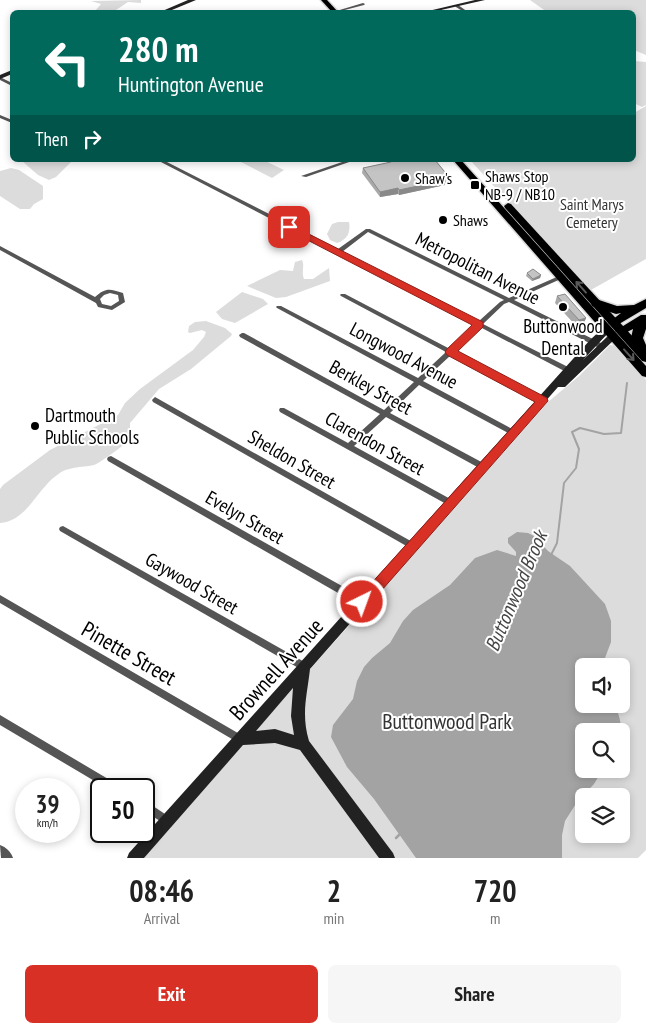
<!DOCTYPE html>
<html lang="en">
<head>
<meta charset="utf-8">
<style>
	body { margin:0; font-family:"PT Sans Narrow",sans-serif; background:#f6f6f6; color:#222; height:100vh; display:flex; flex-direction:column; font-size:19px; white-space:nowrap }
	* { box-sizing:border-box; margin:0 }
	p { font-size:16px; color:#767676 }
	.icon { flex:none; width:28px; height:28px; fill:none; stroke:currentColor; stroke-width:2; stroke-linecap:round; stroke-linejoin:round }
	.map { position:relative; height:858px; overflow:hidden }
	.details { display:flex; flex-direction:column; background:#fff; flex:1 }
	.details>* { flex:none }
	.banner { position:absolute; left:10px; top:10px; width:626px; height:152px; border-radius:8px; box-shadow:0 2px 8px #0003; background:#00695c; color:#fff; overflow:hidden }
	.controls { position:absolute; left:575px; top:658px; display:grid; gap:10px }
	.controls a { display:grid; place-items:center; width:55px; height:55px; border-radius:8px; background:#fff; box-shadow:0 2px 8px #0003; font-size:25px }
	.speed { position:absolute; left:15px; top:778px; display:flex; gap:10px; font-size:25px; font-weight:700; text-align:center }
	.speed>* { display:grid; place-content:center; width:65px; height:65px; border-radius:50%; background:#fff; box-shadow:0 2px 8px #0003; line-height:1 }
	.speed small { font-size:12px; font-weight:400 }
	.speed .limit { border:2px solid #111; border-radius:8px; background:#fff; color:#111 }
	.pin { position:absolute; display:grid; place-items:center; width:42px; height:42px; color:#fff; margin:-21px; border-radius:10px; box-shadow:0 2px 8px #0006 }
	.me { position:absolute; width:55px; margin:-28px; rotate:42deg; stroke-linejoin:round; filter:drop-shadow(0 0 4px #0008) }
	.turn { display:flex; align-items:center; gap:18px; height:105px; padding:0 25px; font-size:22px }
	.turn .icon { width:65px; height:65px; stroke-width:2.5 }
	.turn b { display:block; font-size:35px; line-height:42px }
	.then { display:flex; align-items:center; height:48px; padding:0 25px; background:#0003; gap:10px; font-size:19px }
	.eta { display:flex; justify-content:space-evenly; align-items:center; height:85px; text-align:center }
	.eta b { font-size:30px; font-weight:600; line-height:35px }
	.action { display:flex; gap:10px; margin-top:auto; padding:10px 25px }
	.action a { flex:1; height:58px; border-radius:8px; background:#d93025; color:#fff; font-size:20px; font-weight:600; line-height:58px; text-align:center }
	.action a+a { background:#f6f6f6; color:#222 }
	.map>svg:first-child { display:block }
	.green { fill:#dcdcdc; fill-rule:evenodd }
	.water { fill:#a3a3a3 }
	.lines { fill:none; stroke-linecap:round; stroke-linejoin:round }
	.stream-far1 { stroke:#a3a3a3; stroke-width:2 }
	.stream { stroke:#a3a3a3; stroke-width:2.5 }
	.primary-casing { stroke:#dbdbdb; stroke-width:3 }
	.highway-casing { stroke:#dbdbdb; stroke-width:3 }
	.street { fill:#555; fill-rule:evenodd }
	.secondary { fill:#222; fill-rule:evenodd }
	.primary { fill:#000; fill-rule:evenodd }
	.highway { fill:#000; fill-rule:evenodd }
	.wall { fill:#a9a9a9 }
	.shaded-wall { fill:#898989 }
	.building { fill:#c4c4c4; stroke:#898989 }
	.oneway { stroke:#595959 }
	.route { fill:#d93025; stroke:#8d1f18 }
	.poi-dot { fill:#000; stroke:#fff; stroke-width:2 }
	.labels { text-anchor:middle; dominant-baseline:central; stroke-width:4; stroke-linejoin:round; paint-order:stroke }
	.far-poi-label { font-size:16px; fill:#000; stroke:#fff; text-anchor:start }
	.far-park-label { font-size:16px; fill:#333; stroke:#fff }
	.street-label { font-size:19px; fill:#000; stroke:#fff }
	.poi-label { font-size:19px; fill:#000; stroke:#fff }
	.water-label { font-size:20px; font-style:italic; fill:#444; stroke:#fff }
	.near-street-label { font-size:22px; fill:#000; stroke:#fff }
	.near-park-label { font-size:22px; fill:#333; stroke:#fff }
</style>
</head>
<body>
<div class="map">
<svg width="646" height="858" viewBox="0 0 646 858">
	<rect width="100%" height="100%" fill="#fff"/>
	<g class="green">
		<path d="M141 0V3L128 2 116 10 102 12 95 11 101 4 91 1Z"/>
		<path d="M530 0H646V55L634 50V12H547Z"/>
		<path d="M634 61 646 62V105L642 107 634 103Z"/>
		<path d="M646 106V259L589 291 471 161 634 160V113Z"/>
		<path d="M21 160H71V162L56 177 49 180 38 175Z"/>
		<path d="M237 160H263L284 170 272 178Z"/>
		<path d="M11 168 19 170 43 186V199L34 204 30 209H20L0 196V171Z"/>
		<path d="M338 222H349C351 232 347 240 337 243L330 240 327 234 332 224Z"/>
		<path d="M302 260C305 266 301 272 304 279H313L329 268 330 281 286 297 276 298 247 286 280 270 293 271 295 262Z"/>
		<path d="M242 292 263 299 268 304 235 323 222 319 216 312Z"/>
		<path d="M206 321 225 328 232 334 231 336 191 369 159 389 130 423V430L134 435 131 439C127 443 97 465 94 465 81 468 68 466 57 475 37 489 27 521 0 523V489L3 485 50 450 118 415 125 403 140 389 193 350 204 337 206 332 202 330 190 333 188 332 189 326 195 322Z"/>
		<path d="M610 345 616 346 646 380V850L638 858H142L548 402 579 376ZM584 666H621V704H584ZM584 731H621V769H584ZM584 796H621V834H584Z"/>
	</g>
	<path class="water" d="M517 532 528 533 534 536 548 551 570 566 605 604 611 621V642L602 666H584V704H612C623 717 618 723 625 737L621 742V731H584V769H603L594 784 577 802 565 821 562 835V858H416L374 799 347 767 331 737 333 725 353 699 357 681 364 667 372 658 390 643 403 621 413 610 450 585 475 558 497 550 516 556V552L508 543V538Z"/>
	<g class="lines">
		<path class="stream-far1" d="M551 555 557 543 564 483 576 468 579 449 572 432 580 428 604 434 621 433 627 383"/>
		<path class="stream" d="M396 838 400 834"/>
		<defs>
			<g id="primary">
				<path d="M321 0H327L338 12H332Z"/>
				<path d="M453 160H461L646 366V377L642 376Z"/>
				<path d="M508 203 511 204 646 351V362L642 361 505 208 504 206Z"/>
			</g>
			<g id="highway">
				<path d="M596 299 617 306 634 305 646 299V308L614 327 608 323 621 313 616 314 592 306 591 303 592 300Z"/>
				<path d="M641 315H646V329L643 338 646 345V360L642 359 631 338 633 329 621 335 615 331Z"/>
			</g>
		</defs>
		<use href="#primary" class="primary-casing"/>
		<use href="#highway" class="highway-casing"/>
		<g class="street">
			<path d="M363 3 365 4 364 5 337 12H333Z"/>
			<path d="M457 5H458L468 12H464L456 7 455 6Z"/>
			<path d="M439 9H441L446 12H442L439 11Z"/>
			<path d="M0 77 12 83V86L0 80Z"/>
			<path d="M0 115 12 120V123L0 118Z"/>
			<path d="M157 160H163L338 249 366 229H370L509 298 559 276H563V278L514 300 603 344 604 346 603 348H599L509 302 504 304 483 324 574 370 575 372 574 374H570L480 327 455 351 545 399 546 401 545 403H541L451 355 423 381 516 431 517 433 516 435H512L419 385 390 413 487 465 488 467 487 469H481L386 417 354 446 454 501 455 503 454 505 451 506 448 505 280 412 279 410 280 408H284L348 443 380 414 240 337 239 335 242 333H244L384 410 414 382 277 308 276 307 277 306H281L418 378 446 352 341 296 340 295 341 294H345L450 349 475 325ZM368 232 504 300 500 302 479 321 342 252Z"/>
			<path d="M348 160H355L306 177 301 176Z"/>
			<path d="M0 246 95 297C106 287 110 289 123 293L125 302 112 310 98 307 96 303 0 250ZM110 293 118 295 119 301 111 306 102 304 100 299 104 295Z"/>
			<path d="M155 397 416 544 417 546 416 548 413 549 410 548 153 402 152 400Z"/>
			<path d="M111 456 365 599 366 602 365 605 362 606 359 605 108 461 107 459 108 457Z"/>
			<path d="M63 526 308 664 309 667 308 670 305 671 302 670 60 531 59 529 60 527Z"/>
			<path d="M0 595 243 736 245 739 243 742 240 744 237 742 0 603Z"/>
			<path d="M0 715 120 786 122 789H108L0 725Z"/>
			<path d="M144 800 171 818 173 821 171 824 168 826 165 824 144 811Z"/>
			<path d="M0 845C6 847 11 852 13 858H1Z"/>
		</g>
		<g class="secondary">
			<path d="M188 0H196L167 12H160Z"/>
			<path d="M475 0H485L432 12H424Z"/>
			<path d="M12 70V74L0 79V75Z"/>
			<path d="M607 326 610 327 611 329 610 331 583 360 610 334H616L618 336 616 338 565 387H558L310 669C307 696 301 714 309 741L393 853 395 858H379L300 750 275 743 243 745 144 858H127L129 853 590 340 604 327ZM293 688 291 716 294 735 275 729 256 731Z"/>
		</g>
		<use href="#primary" class="primary"/>
		<use href="#highway" class="highway"/>
	</g>
	<g class="wall">
		<path d="M387 160H435L449 177 448 182 445 183V185L399 195 398 194 380 197 362 173 363 168 387 163Z"/>
		<path d="M527 273 541 275 540 278 532 281 526 276Z"/>
		<path d="M557 296 586 318 583 325 577 327 555 303Z"/>
	</g>
	<g class="shaded-wall">
		<path d="M449 177 448 182 445 183V185L399 195V190Z"/>
		<path d="M398 188V194L380 197V192Z"/>
		<path d="M541 275 540 278 532 281 533 279Z"/>
		<path d="M586 318 583 325 577 327 579 320Z"/>
	</g>
	<g class="building">
		<path d="M389 160H435L449 177 444 178 446 180 399 190 398 188 380 192 363 168 391 162Z"/>
		<path d="M533 269 541 275 533 279 527 273Z"/>
		<path d="M565 294 586 318 579 320 557 296Z"/>
	</g>
	<defs><path id="oneway-shaft" d="M-6 0H5M1.5-3L5.5 0L1.5 3" fill="none" stroke-width="1.6" stroke-linecap="round" stroke-linejoin="round" transform="scale(1.25)"/></defs>
	<g class="oneway">
		<use href="#oneway-shaft" transform="translate(581 287) rotate(-132)"/>
		<use href="#oneway-shaft" transform="translate(629 355) rotate(48)"/>
	</g>
	<path class="route" d="M289 224 483 322V327L458 351 547 398 548 401 367 607 362 608 358 607 356 602 358 598 535 402 447 355 445 352 447 349 472 325 286 229V225Z"/>
	<g class="poi-dot">
		<circle cx="405" cy="178" r="5"/>
		<rect x="470" y="180" width="10" height="10" rx="2.5"/>
		<circle cx="443" cy="220" r="5"/>
		<circle cx="563" cy="307" r="5"/>
		<circle cx="35" cy="426" r="5"/>
	</g>
	<g class="labels">
		<g class="far-poi-label">
			<text x="485" y="176">Shaws Stop<tspan x="485" dy="18">NB-9 / NB10</tspan></text>
			<text x="415" y="178">Shaw's</text>
			<text x="453" y="220">Shaws</text>
		</g>
		<g class="far-park-label">
			<text x="592" y="204">Saint Marys<tspan x="592" dy="18">Cemetery</tspan></text>
		</g>
		<g class="street-label">
			<text transform="translate(478 268) rotate(27)">Metropolitan Avenue</text>
			<text transform="translate(404 355) rotate(28)">Longwood Avenue</text>
			<text transform="translate(371 387) rotate(29)">Berkley Street</text>
			<text transform="translate(375 443) rotate(29)">Clarendon Street</text>
			<text transform="translate(292 459) rotate(30)">Sheldon Street</text>
			<text transform="translate(245 517) rotate(30)">Evelyn Street</text>
			<text transform="translate(192 583) rotate(30)">Gaywood Street</text>
		</g>
		<g class="poi-label">
			<text x="563" y="326">Buttonwood<tspan x="563" dy="22">Dental</tspan></text>
			<text x="45" y="415" text-anchor="start">Dartmouth<tspan x="45" dy="22">Public Schools</tspan></text>
		</g>
		<g class="water-label">
			<text transform="translate(516 591) rotate(-67)">Buttonwood Brook</text>
		</g>
		<g class="near-street-label">
			<text transform="translate(129 653) rotate(30)">Pinette Street</text>
			<text transform="translate(276 669) rotate(-48)">Brownell Avenue</text>
		</g>
		<g class="near-park-label">
			<text x="447" y="721">Buttonwood Park</text>
		</g>
	</g>
</svg>
<div class="controls">
<a><svg class="icon" aria-label="sound" viewBox="0 0 24 24"><path d="M4 9h4l5-4v14l-5-4H4zM17 9q2 3 0 6"/></svg></a>
<a><svg class="icon" aria-label="search" viewBox="0 0 24 24"><circle cx="10" cy="10" r="6"/><path d="M15 15l6 6"/></svg></a>
<a><svg class="icon" aria-label="layers" viewBox="0 0 24 24"><path d="M12 4l9 5-9 5-9-5zM3 14l9 5 9-5"/></svg></a>
</div>
<div class="speed"><div>39<small>km/h</small></div><div class="limit">50</div></div>
<div class="pin" style="left:289px;top:227px;background:#d93025"><svg class="icon" aria-label="arrive" viewBox="0 0 24 24"><path d="M6 21V4h12l-3 4 3 4H6"/></svg></div>
<svg class="me" style="left:362px;top:602px" viewBox="-20 -20 40 40"><circle r="17" fill="#d93025" stroke="#fff" stroke-width="3"/><path d="M0-11L8 9 0 5-8 9z" fill="#fff"/></svg>
<div class="banner">
<div class="turn"><svg class="icon" aria-label="left" viewBox="0 0 24 24"><path d="M17 20v-9H6M10 6l-5 5 5 5"/></svg><div><b>280 m</b>Huntington Avenue</div></div>
<div class="then">Then<svg class="icon" aria-label="right" viewBox="0 0 24 24"><path d="M7 20v-9h11M14 6l5 5-5 5"/></svg></div>
</div>
</div>
<section class="details">
<div class="eta">
<div><b>08:46</b><p>Arrival</p></div>
<div><b>2</b><p>min</p></div>
<div><b>720</b><p>m</p></div>
</div>
<div class="action"><a>Exit</a><a>Share</a></div>
</section>
</body>
</html>
